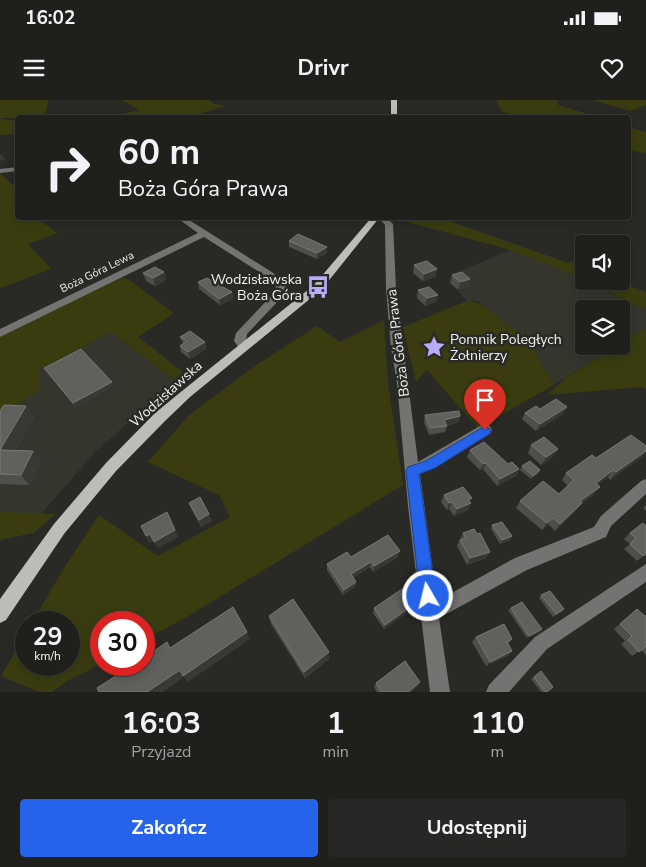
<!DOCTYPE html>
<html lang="pl">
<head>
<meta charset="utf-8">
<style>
	body { margin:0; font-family:"Nunito Sans",sans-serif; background:#272825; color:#f1f3f6; height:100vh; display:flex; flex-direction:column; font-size:19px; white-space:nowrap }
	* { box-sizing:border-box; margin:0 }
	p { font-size:16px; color:#a1a3a3 }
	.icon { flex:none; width:28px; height:28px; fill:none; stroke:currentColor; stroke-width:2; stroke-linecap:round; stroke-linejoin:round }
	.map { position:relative; height:592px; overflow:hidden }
	.sheet { display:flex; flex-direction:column; background:#1f201c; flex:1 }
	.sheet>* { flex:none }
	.banner { position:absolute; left:15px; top:15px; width:616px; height:105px; border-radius:5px; box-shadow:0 2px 12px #0003,0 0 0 1px #3c3e3b; background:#1f201c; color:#f1f3f6; overflow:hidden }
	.tools { position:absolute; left:575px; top:135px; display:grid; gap:10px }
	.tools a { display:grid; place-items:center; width:55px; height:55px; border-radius:5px; background:#1f201c; box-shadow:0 2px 12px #0003,0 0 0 1px #3c3e3b; font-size:25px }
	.speed { position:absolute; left:15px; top:511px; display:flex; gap:10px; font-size:25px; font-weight:700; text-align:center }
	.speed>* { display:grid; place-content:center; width:65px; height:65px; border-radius:50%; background:#1f201c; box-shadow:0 2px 12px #0003,0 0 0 1px #3c3e3b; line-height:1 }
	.speed small { font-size:12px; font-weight:400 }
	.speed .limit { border:8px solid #d22; background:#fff; color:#111 }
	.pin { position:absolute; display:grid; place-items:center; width:42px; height:42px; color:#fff; margin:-51px -21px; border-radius:50% 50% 50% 0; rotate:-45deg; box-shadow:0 0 5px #0007 }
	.pin .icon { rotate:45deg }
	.me { position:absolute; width:55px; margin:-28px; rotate:352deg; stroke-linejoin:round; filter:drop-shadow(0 0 4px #0008) }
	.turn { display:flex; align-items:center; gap:18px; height:105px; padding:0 20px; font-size:22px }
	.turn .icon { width:65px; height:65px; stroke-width:2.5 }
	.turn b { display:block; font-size:35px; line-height:42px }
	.eta { display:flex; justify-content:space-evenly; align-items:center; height:85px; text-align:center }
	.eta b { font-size:30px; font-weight:700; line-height:35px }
	.primary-button { display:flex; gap:10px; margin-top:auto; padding:10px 20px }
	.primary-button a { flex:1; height:58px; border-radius:5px; background:#2563eb; color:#fff; font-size:20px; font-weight:700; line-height:58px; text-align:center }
	.primary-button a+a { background:#272825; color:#f1f3f6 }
	.status { display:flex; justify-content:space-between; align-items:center; height:35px; padding:0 25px; background:#1f201c; direction:ltr }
	.status svg { height:14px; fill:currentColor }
	header { display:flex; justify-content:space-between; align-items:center; height:65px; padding:0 20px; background:#1f201c; font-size:22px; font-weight:700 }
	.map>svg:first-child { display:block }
	.built { fill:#34352c }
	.green { fill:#3a3c10 }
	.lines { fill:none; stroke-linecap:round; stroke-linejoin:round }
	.minor { fill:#737371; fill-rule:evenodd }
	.major { fill:#bcbdb9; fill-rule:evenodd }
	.wall { fill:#4e4f4b }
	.shaded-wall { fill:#383935 }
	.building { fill:#60615d; stroke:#777874 }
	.route { fill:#2563eb; stroke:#184099 }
	.labels { text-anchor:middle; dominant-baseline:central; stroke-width:5; stroke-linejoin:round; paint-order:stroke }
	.far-street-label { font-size:11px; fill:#f2f2f0; stroke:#292a26 }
	.poi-label { font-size:14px; fill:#f2f2f0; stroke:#292a26; text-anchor:end }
	.street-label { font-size:14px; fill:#f2f2f0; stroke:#292a26 }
</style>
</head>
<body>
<div class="status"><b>16:02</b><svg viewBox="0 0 49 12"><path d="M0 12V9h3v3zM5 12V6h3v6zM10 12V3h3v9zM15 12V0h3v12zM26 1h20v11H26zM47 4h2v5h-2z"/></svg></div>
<header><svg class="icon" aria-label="menu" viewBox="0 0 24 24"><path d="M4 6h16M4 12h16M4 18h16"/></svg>Drivr<svg class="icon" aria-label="heart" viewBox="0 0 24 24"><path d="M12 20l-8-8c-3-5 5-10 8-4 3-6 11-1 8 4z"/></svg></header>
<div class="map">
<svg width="646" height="592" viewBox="0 0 646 592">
	<rect width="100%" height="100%" fill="#292a26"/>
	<g class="built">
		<path d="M511 150 559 168 646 210V228L621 243V209H584V246H616L554 285 525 233 511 230 477 201H467L458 191 468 187 452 174Z"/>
		<path d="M111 232 176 281 96 351 41 414 0 413V315L39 270Z"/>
	</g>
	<g class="green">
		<path d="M0 0H49L45 14 49 17 0 18Z"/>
		<path d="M122 0H209L214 4 226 6 188 17H110L139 10Z"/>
		<path d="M496 0H558V5L598 17H524L502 12Z"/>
		<path d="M593 0H646V5L630 11Z"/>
		<path d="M0 19 17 21V34L0 35Z"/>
		<path d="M629 27 646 32V53L629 50Z"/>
		<path d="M0 73 17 89 18 118H37L58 133 28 144 51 169 0 188Z"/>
		<path d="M393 118H440L447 120 568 163 572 161 584 168V179L511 150Z"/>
		<path d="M121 178 128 179 174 213 138 237 183 272 176 281 111 232 39 270 40 290 0 315V236Z"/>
		<path d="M588 181H617L646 192V210Z"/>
		<path d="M467 201C489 201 500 227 525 233L554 285 478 328 427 270 416 282 403 227Z"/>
		<path d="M384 220 388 283 403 385 190 515 144 540V522H101V564L69 580 52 592H40L1 576 26 533V565H69V522H32L66 465 99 415 158 456 230 417 219 395 148 362 189 315 258 264 317 226 340 242Z"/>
		<path d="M646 228V289L641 287 547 295 566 278 616 246H621V243Z"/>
		<path d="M0 412 56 414 33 433 0 440Z"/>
	</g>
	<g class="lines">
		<g class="minor">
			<path d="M18 67V71L0 73V69Z"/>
			<path d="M177 118H186L278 176 286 186 282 197 247 234 246 241 250 246 248 249H240L234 241 236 233 273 194 276 186 272 180 204 137 0 237V229L198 133Z"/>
			<path d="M379 118H387L393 124 396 189 418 362 480 326H490L492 330 490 334 435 368 420 374 437 501 515 458 594 427 601 416 641 381 646 379V394L611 426 606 437 527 470 439 518 450 592H430L408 406 397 283 391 248 386 189 385 125Z"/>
			<path d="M646 464V482L547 549 509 592H486L489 585 535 537Z"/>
		</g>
		<g class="major">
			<rect x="391" y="0" width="6" height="18"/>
			<path d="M371 118H379L322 189 190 297 165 321 116 371 64 434 6 520 0 523V499L54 424 106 363 155 313 182 291 314 185Z"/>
		</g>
	</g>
	<g class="wall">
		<path d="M289 141 327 147V153L317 159 289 147Z"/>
		<path d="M414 165 437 169 435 177 423 181 413 173Z"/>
		<path d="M164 172 166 180 155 186 146 181 143 173Z"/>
		<path d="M452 175 470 179 468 187 458 190 450 183Z"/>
		<path d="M198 182 232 192 233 199 220 205 199 189Z"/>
		<path d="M418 190 438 195 436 202 425 206 417 198Z"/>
		<path d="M180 237 205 242 206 249 190 259 181 252 180 246 183 244Z"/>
		<path d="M44 268 112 282 113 286 75 307Z"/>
		<path d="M26 306 34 317 15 351H33L41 362 29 385 0 384V311Z"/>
		<path d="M540 309 563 314 536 331 522 319 525 313Z"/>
		<path d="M425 315 460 316 458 322 447 326 445 332 429 335 424 322Z"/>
		<path d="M531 345 558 349 553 356 541 365 528 353Z"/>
		<path d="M470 350 508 364 519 369 516 376 497 386 483 369 480 370 467 357Z"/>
		<path d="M643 356 610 380 608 377 597 385 594 394 582 403 576 410 555 431 548 424 542 430 516 408 520 401 559 394 568 386 562 380 566 373 596 358Z"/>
		<path d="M522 366 540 370 538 374 531 379 520 370Z"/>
		<path d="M444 395 470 402 468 410 454 416 449 409 447 410 441 402Z"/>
		<path d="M189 403 209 414 212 421 201 427 192 410Z"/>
		<path d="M646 405V411L643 408Z"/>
		<path d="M643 423 646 454 637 461 624 449 630 444 624 439 630 433Z"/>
		<path d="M492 425 512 436 510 440 500 444 491 429Z"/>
		<path d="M463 433 486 458 467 465 457 446Z"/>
		<path d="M351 457H398L373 472 370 467 353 478 355 487 343 495 327 470V464Z"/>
		<path d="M541 495 564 509 561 512 553 517 539 498Z"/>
		<path d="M415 507 384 529 373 513 374 508Z"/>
		<path d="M511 508 542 529 540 532 527 538 508 510Z"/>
		<path d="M637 509 645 516 646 515V555L641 550 632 556 621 544 625 541 614 529Z"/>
		<path d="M269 516 329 559 305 578 271 524Z"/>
		<path d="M476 537 512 539 508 544 512 551 508 556 486 566 472 542Z"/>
		<path d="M541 571 547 592H541L531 579Z"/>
		<path d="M376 583 417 587 411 592H377L374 587Z"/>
	</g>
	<g class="shaded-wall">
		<path d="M2 54 5 60 0 61V55Z"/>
		<path d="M327 147V153L317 159V153Z"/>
		<path d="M437 169 435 177 423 181 424 174Z"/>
		<path d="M164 172 166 180 155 186 153 178Z"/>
		<path d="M470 179 468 187 458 190 460 182Z"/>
		<path d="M232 192 233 199 220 205 219 199Z"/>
		<path d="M438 195 436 202 425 206 427 198Z"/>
		<path d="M205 242 206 249 190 259 188 252Z"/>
		<path d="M112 282 113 286 75 307 73 303Z"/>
		<path d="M26 306 34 317 9 361 0 350Z"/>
		<path d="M567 307 563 314 536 331 540 324Z"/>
		<path d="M460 316 458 322 442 327 444 320Z"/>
		<path d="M558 349 553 356 541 365 546 357Z"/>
		<path d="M33 351 41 362 29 385 21 375Z"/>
		<path d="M646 351V352L643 356 610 380 616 372Z"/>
		<path d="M486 363 483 369 480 370 483 364Z"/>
		<path d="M519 369 516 376 497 386 500 379Z"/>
		<path d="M540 370 538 374 531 379 533 376Z"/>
		<path d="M613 370 608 377 590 390 596 383Z"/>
		<path d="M600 387 594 394 574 408 580 401Z"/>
		<path d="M472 398 469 404 471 403 468 410 454 416 457 409 468 400Z"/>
		<path d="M452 402 449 409 447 410 449 403Z"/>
		<path d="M582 403 576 410 555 431 560 424Z"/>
		<path d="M209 414 212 421 201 427 199 420Z"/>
		<path d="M553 418 548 424 542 430 547 423Z"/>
		<path d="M175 430 179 437 158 448 154 442Z"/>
		<path d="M150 434 154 440 149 443 146 436Z"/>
		<path d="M512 436 510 440 500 444 502 440Z"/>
		<path d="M400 451 398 457 373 472 374 466Z"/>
		<path d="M490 452 486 458 467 465 470 458Z"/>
		<path d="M371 462 370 467 350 480 351 474Z"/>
		<path d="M356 482 355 487 343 495 344 490Z"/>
		<path d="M417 502 415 507 384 529 385 525Z"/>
		<path d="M542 529 540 532 527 538 529 536Z"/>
		<path d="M247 532 250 539 188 582 184 577 163 592H147L180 570Z"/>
		<path d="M512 551 508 556 486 566 490 562Z"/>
		<path d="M329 552V559L305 578 304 572Z"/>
		<path d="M420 582 417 587 411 592H408Z"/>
	</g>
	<g class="building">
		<path d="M298 134 327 147 317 153 289 141Z"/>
		<path d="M427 161 437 169 424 174 414 165Z"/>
		<path d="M155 167 164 172 153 178 143 173Z"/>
		<path d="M462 172 470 179 460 182 452 175Z"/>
		<path d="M207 178 232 192 219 199 198 182Z"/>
		<path d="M429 187 438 195 427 198 418 190Z"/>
		<path d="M190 231 205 242 188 252 180 246 187 241 180 237Z"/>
		<path d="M81 249 112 282 73 303 44 268Z"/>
		<path d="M556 299 567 307 540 324 525 313 536 306 540 309Z"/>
		<path d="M4 305 26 306 0 350 33 351 21 375 0 374V311Z"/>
		<path d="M459 311 460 316 444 320 447 326 430 328 425 315Z"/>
		<path d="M631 335 646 346V351L616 372 613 370 596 383 600 387 580 401 582 403 560 424 553 418 547 423 520 401 543 381 559 394 574 380 566 373 592 355 596 358Z"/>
		<path d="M544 337 558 349 546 357 531 345Z"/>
		<path d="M484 342 508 364 512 362 519 369 500 379 486 363 483 364 470 350Z"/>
		<path d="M530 361 540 370 533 376 522 366Z"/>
		<path d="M463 387 472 398 468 400 471 403 457 409 452 402 449 403 444 395Z"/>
		<path d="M200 397 209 414 199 420 189 403Z"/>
		<path d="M167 412 175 430 154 442 150 434 146 436 141 426Z"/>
		<path d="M502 422 512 436 502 440 492 425Z"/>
		<path d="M643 423 646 426V454L643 456 630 444 636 438 630 433Z"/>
		<path d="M474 429 477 434 480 433 490 452 470 458 460 440 466 438 463 433Z"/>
		<path d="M388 435 400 451 374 466 371 462 351 474 356 482 344 490 327 464 347 452 351 457Z"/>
		<path d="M405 487 417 502 385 525 374 508Z"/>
		<path d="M550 491 564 509 556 514 541 495Z"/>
		<path d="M293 499 329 552 304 572 269 516Z"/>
		<path d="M522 502 542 529 529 536 511 508Z"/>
		<path d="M233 507 247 532 183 576 180 570 147 592H99L97 588 133 565H144V558L167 542 170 548Z"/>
		<path d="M637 509 645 516H646V546L639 552 628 540 632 536 620 524Z"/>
		<path d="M504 524 512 539 507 542 512 551 490 562 476 537Z"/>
		<path d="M405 561 420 582 408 592H381L376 583Z"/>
		<path d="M541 571 553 587 547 592H545L534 577Z"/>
	</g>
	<path class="route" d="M485 326 491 330 489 334 435 368 419 374 436 496 433 501 428 503 422 501 420 496 406 371 408 367 426 361Z"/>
	<defs>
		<symbol id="bus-bare" viewBox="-9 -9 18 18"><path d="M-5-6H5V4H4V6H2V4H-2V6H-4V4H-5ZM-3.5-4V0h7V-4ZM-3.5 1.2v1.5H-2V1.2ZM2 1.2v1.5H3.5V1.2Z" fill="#b8abf7" stroke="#292a26" stroke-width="2.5" paint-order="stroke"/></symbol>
		<symbol id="sight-bare" viewBox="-9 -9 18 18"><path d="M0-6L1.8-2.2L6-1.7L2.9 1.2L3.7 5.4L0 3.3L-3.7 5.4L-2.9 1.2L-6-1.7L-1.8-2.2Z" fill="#b8abf7" stroke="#292a26" stroke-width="2.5" paint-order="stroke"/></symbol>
	</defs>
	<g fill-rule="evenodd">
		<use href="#bus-bare" x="302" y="171" width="32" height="32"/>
		<use href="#sight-bare" x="418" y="231" width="32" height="32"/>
	</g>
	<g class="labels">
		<g class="far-street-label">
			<text transform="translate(97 172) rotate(-26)">Boża Góra Lewa</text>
		</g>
		<g class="poi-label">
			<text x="302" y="179">Wodzisławska<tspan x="302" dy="16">Boża Góra</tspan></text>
			<text x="450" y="239" text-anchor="start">Pomnik Poległych<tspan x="450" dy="16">Żołnierzy</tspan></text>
		</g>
		<g class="street-label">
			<text transform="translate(398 243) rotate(-97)">Boża Góra Prawa</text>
			<text transform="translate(166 294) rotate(-42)">Wodzisławska</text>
		</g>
	</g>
</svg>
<div class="tools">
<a><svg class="icon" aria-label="sound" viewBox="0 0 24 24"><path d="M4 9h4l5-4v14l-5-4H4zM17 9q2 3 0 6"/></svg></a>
<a><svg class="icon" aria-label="layers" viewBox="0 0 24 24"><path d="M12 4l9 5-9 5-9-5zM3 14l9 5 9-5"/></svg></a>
</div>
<div class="speed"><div>29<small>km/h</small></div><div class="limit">30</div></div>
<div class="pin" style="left:485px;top:330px;background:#d93025"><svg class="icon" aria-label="arrive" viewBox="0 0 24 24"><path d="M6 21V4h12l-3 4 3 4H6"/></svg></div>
<svg class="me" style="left:428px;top:496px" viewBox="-20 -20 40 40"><circle r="17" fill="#2563eb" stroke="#fff" stroke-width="3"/><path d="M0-11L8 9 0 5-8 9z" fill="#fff"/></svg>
<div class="banner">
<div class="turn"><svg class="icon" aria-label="right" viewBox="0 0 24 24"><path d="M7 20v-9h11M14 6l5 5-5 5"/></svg><div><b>60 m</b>Boża Góra Prawa</div></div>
</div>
</div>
<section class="sheet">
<div class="eta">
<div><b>16:03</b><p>Przyjazd</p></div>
<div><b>1</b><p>min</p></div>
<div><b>110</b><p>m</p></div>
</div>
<div class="primary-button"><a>Zakończ</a><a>Udostępnij</a></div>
</section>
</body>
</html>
